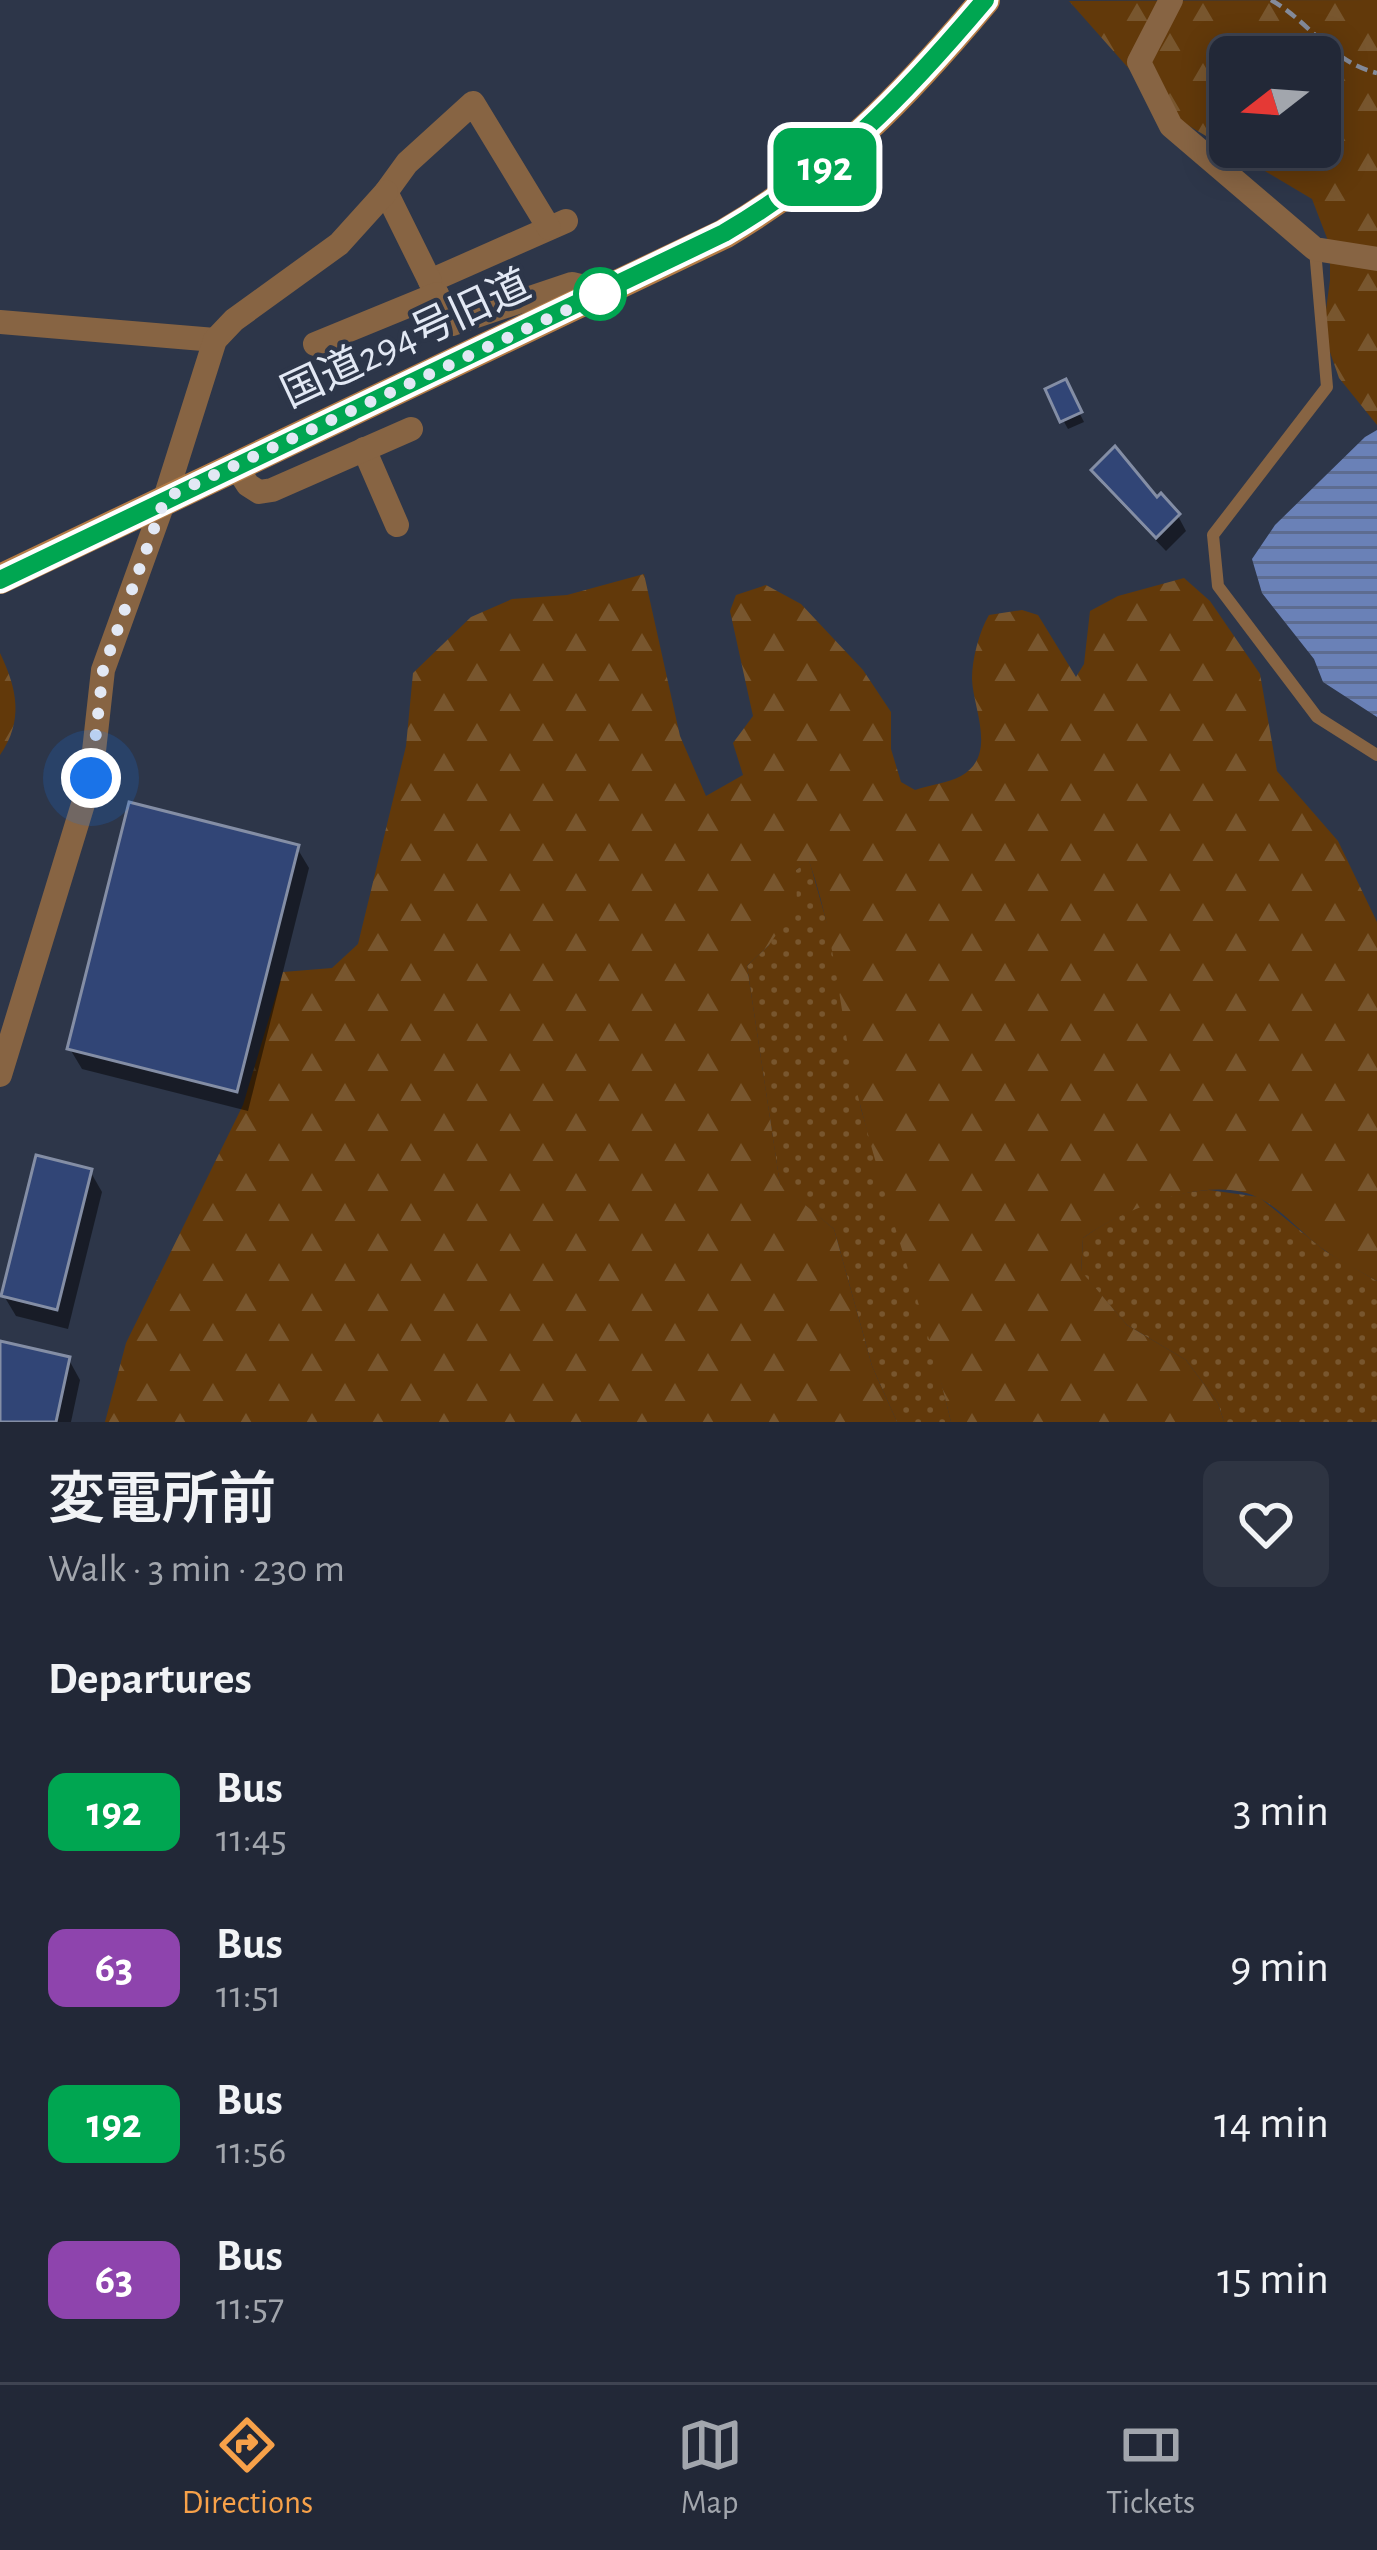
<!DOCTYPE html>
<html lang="en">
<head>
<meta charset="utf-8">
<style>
  :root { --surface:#222837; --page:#2e3442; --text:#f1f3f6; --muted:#a2a6ad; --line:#3f4452; --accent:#f7a149 }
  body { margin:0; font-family:"Alegreya Sans","Noto Sans JP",sans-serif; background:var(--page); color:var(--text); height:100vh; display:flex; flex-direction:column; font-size:45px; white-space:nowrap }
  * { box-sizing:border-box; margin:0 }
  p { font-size:39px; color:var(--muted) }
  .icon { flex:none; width:66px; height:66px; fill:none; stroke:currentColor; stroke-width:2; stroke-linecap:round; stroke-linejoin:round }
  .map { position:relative; height:1422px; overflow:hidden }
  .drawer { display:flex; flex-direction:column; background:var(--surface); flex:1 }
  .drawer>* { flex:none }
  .badge { padding:0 24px; border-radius:18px; font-size:42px; line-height:78px }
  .needle { width:78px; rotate:253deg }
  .tools { position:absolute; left:1209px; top:36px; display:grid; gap:24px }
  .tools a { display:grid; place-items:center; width:132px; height:132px; border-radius:18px; background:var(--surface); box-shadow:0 6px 30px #0003,0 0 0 3px var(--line); font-size:60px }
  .you { position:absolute; width:60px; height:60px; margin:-30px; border:9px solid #fff; border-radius:50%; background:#1a73e8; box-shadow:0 0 0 18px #1a73e833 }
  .map>.badge { position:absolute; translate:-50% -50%; box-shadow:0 0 0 6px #fff }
  h2 { padding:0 48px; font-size:45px; line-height:108px }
  .round { display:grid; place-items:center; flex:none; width:126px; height:126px; border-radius:18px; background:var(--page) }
  .summary { display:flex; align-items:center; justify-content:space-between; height:204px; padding:0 48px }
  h1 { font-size:57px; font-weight:600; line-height:90px }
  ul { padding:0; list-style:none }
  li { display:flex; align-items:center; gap:36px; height:156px; padding:0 48px }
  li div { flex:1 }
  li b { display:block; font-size:45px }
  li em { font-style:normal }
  li .badge { min-width:132px; font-weight:700; text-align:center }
  .menu { display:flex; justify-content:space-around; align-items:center; height:168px; border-top:3px solid var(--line); background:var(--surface); font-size:33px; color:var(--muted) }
  .menu a { display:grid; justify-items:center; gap:6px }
  .menu .active { color:var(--accent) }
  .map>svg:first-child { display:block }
  .grass { fill:url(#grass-dots) }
  .forest { fill:url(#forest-firs); fill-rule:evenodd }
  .water { fill:url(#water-rules) }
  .shadow { fill:#0007 }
  .building { fill:#314576; stroke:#848ea5; stroke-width:3 }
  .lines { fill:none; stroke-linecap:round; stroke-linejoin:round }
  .path { stroke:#848b9b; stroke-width:4.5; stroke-dasharray:12 6; stroke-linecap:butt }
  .lane { stroke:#876443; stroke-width:12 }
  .street { stroke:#876443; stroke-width:24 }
  .secondary { stroke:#b47c46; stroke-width:30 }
  .line-casing { stroke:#fff; stroke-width:27 }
  .line { stroke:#00a651; stroke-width:18 }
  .walk { stroke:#e2e8f4; stroke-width:12; stroke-dasharray:0 21.6 }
  .stop-dot { fill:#fff; stroke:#00a651; stroke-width:6 }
  .labels { text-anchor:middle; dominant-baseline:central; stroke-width:9; stroke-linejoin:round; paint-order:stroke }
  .street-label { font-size:42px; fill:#e2e8f4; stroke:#2d3649 }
</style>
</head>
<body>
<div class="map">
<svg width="1377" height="1422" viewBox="0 0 1377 1422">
  <defs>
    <pattern id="grass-dots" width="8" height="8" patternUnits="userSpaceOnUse" patternTransform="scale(3)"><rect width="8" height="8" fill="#62390a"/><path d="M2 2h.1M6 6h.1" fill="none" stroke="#78562e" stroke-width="1.8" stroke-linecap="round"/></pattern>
    <pattern id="forest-firs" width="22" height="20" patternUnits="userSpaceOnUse" patternTransform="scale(3)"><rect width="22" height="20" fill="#62390a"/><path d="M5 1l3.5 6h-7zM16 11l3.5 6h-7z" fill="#78562e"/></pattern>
    <pattern id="water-rules" width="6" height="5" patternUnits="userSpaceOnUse" patternTransform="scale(3)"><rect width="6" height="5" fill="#6a81b7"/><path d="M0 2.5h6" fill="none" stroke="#5d6c90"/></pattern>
  </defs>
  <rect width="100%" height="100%" fill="#2d3649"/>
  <g class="grass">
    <path d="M809 860 832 941 861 1109 934 1352 951 1422H897L872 1366 834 1229 780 1185 747 966 769 945 796 870Z"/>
    <path d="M1209 1190 1259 1197 1325 1251 1377 1281V1422H1224L1218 1403 1186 1360 1127 1325 1081 1272 1083 1238C1120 1212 1164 1193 1209 1190Z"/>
  </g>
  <g class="forest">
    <path d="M1377 0V425L1339 378 1323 332 1330 280V246L1312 199 1169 114 1069 1ZM1230 57H1320V147H1230Z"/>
    <path d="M644 574 680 736 706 796 743 775 733 743 753 716 730 611 736 595 766 585 801 604 863 670 891 712V749L901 782 915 790C929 785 948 783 961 776 998 755 973 709 972 679 972 659 979 632 989 615L1022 610 1038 615 1076 677 1084 664 1090 611 1118 596 1184 578 1210 601 1260 674 1277 771 1338 841 1377 922V1281C1358 1270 1337 1260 1320 1247 1301 1232 1282 1210 1261 1199 1212 1172 1125 1208 1083 1238L1081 1271 1127 1325 1186 1360 1218 1403 1224 1422H951C926 1317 889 1216 862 1112 840 1029 838 942 809 861L796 870 797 905 769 945 747 966 780 1184 834 1229 872 1366 897 1422H105L126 1343 243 1105 283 972 332 968 358 944 406 746 413 673 471 617 512 599 567 595Z"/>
    <path d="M0 653C17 689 24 720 0 755Z"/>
  </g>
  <path class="water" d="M1377 430V717L1323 682 1314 659 1262 593 1252 559 1275 525 1365 437Z"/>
  <g class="shadow">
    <path d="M1064 383 1084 422 1068 429 1063 420Z"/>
    <path d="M1094 470 1157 502 1178 516 1186 531 1166 551 1103 485Z"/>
    <path d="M297 848 309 868 248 1111 82 1069 70 1049Z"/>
    <path d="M90 1171 102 1192 68 1329 16 1316 4 1296Z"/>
    <path d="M0 1344 69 1360 80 1380 71 1422H0Z"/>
  </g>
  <g class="building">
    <path d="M1066 379 1082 412 1060 422 1045 389Z"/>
    <path d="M1115 446 1157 497 1161 493 1180 514 1156 538 1091 470Z"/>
    <path d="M129 802 299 845 237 1092 67 1049Z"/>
    <path d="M36 1155 92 1169 57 1310 1 1296Z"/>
    <path d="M0 1341 70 1357 56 1422H0Z"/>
  </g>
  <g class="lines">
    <path class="path" d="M1271 0C1310 22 1331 62 1377 73"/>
    <path class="lane" d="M1315 250 1327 387 1213 535 1218 586 1317 717 1377 755"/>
    <g class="street">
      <path d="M1171 0 1139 62 1171 126 1315 249 1377 259"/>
      <path d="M566 221 430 281 452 324 572 284 605 292"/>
      <path d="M430 281 386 192 407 163 473 103 549 228"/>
      <path d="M0 322 215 340"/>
      <path d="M315 344 437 294"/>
      <path d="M364 449 397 525"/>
      <path d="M235 465 248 485 259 492 272 490 411 429"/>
      <path d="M0 1075 91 778 103 670 165 498 215 340 234 320 339 244 386 192"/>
    </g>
    <path class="secondary" d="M0 579 724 234C835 168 903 98 985 0"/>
  </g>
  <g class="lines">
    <g class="line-casing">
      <path id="line" d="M0 580 724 233C835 168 903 97 985 0"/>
    </g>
    <use href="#line" class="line"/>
    <path class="walk" d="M91 778 103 670 165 498 605 292 600 294"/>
  </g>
  <circle class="stop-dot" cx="600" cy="294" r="24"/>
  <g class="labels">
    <g class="street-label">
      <text transform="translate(406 339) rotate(-25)">国道294号旧道</text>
    </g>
  </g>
</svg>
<div class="tools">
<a><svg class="needle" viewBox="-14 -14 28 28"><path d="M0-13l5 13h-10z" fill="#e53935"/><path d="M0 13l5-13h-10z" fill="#a2a6ad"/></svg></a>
</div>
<div class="you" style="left:91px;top:778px"></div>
<b class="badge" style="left:825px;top:167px;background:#00a651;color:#fff">192</b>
</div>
<section class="drawer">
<div class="summary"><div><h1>変電所前</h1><p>Walk · 3 min · 230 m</p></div><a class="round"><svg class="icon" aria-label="heart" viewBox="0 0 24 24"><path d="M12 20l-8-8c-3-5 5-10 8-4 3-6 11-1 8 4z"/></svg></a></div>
<h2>Departures</h2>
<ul>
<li><span class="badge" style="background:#00a651;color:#fff">192</span><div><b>Bus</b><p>11:45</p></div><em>3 min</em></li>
<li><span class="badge" style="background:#8e44ad;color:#fff">63</span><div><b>Bus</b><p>11:51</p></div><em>9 min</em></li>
<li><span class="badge" style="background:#00a651;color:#fff">192</span><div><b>Bus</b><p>11:56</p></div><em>14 min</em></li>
<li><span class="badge" style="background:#8e44ad;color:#fff">63</span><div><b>Bus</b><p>11:57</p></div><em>15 min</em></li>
</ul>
</section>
<nav class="menu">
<a class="active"><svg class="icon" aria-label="directions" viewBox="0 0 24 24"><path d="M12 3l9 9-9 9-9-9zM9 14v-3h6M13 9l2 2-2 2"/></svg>Directions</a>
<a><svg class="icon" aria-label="map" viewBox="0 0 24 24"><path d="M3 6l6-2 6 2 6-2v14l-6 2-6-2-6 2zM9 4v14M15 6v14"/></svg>Map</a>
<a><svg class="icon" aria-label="tickets" viewBox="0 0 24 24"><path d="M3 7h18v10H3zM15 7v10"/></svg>Tickets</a>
</nav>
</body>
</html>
